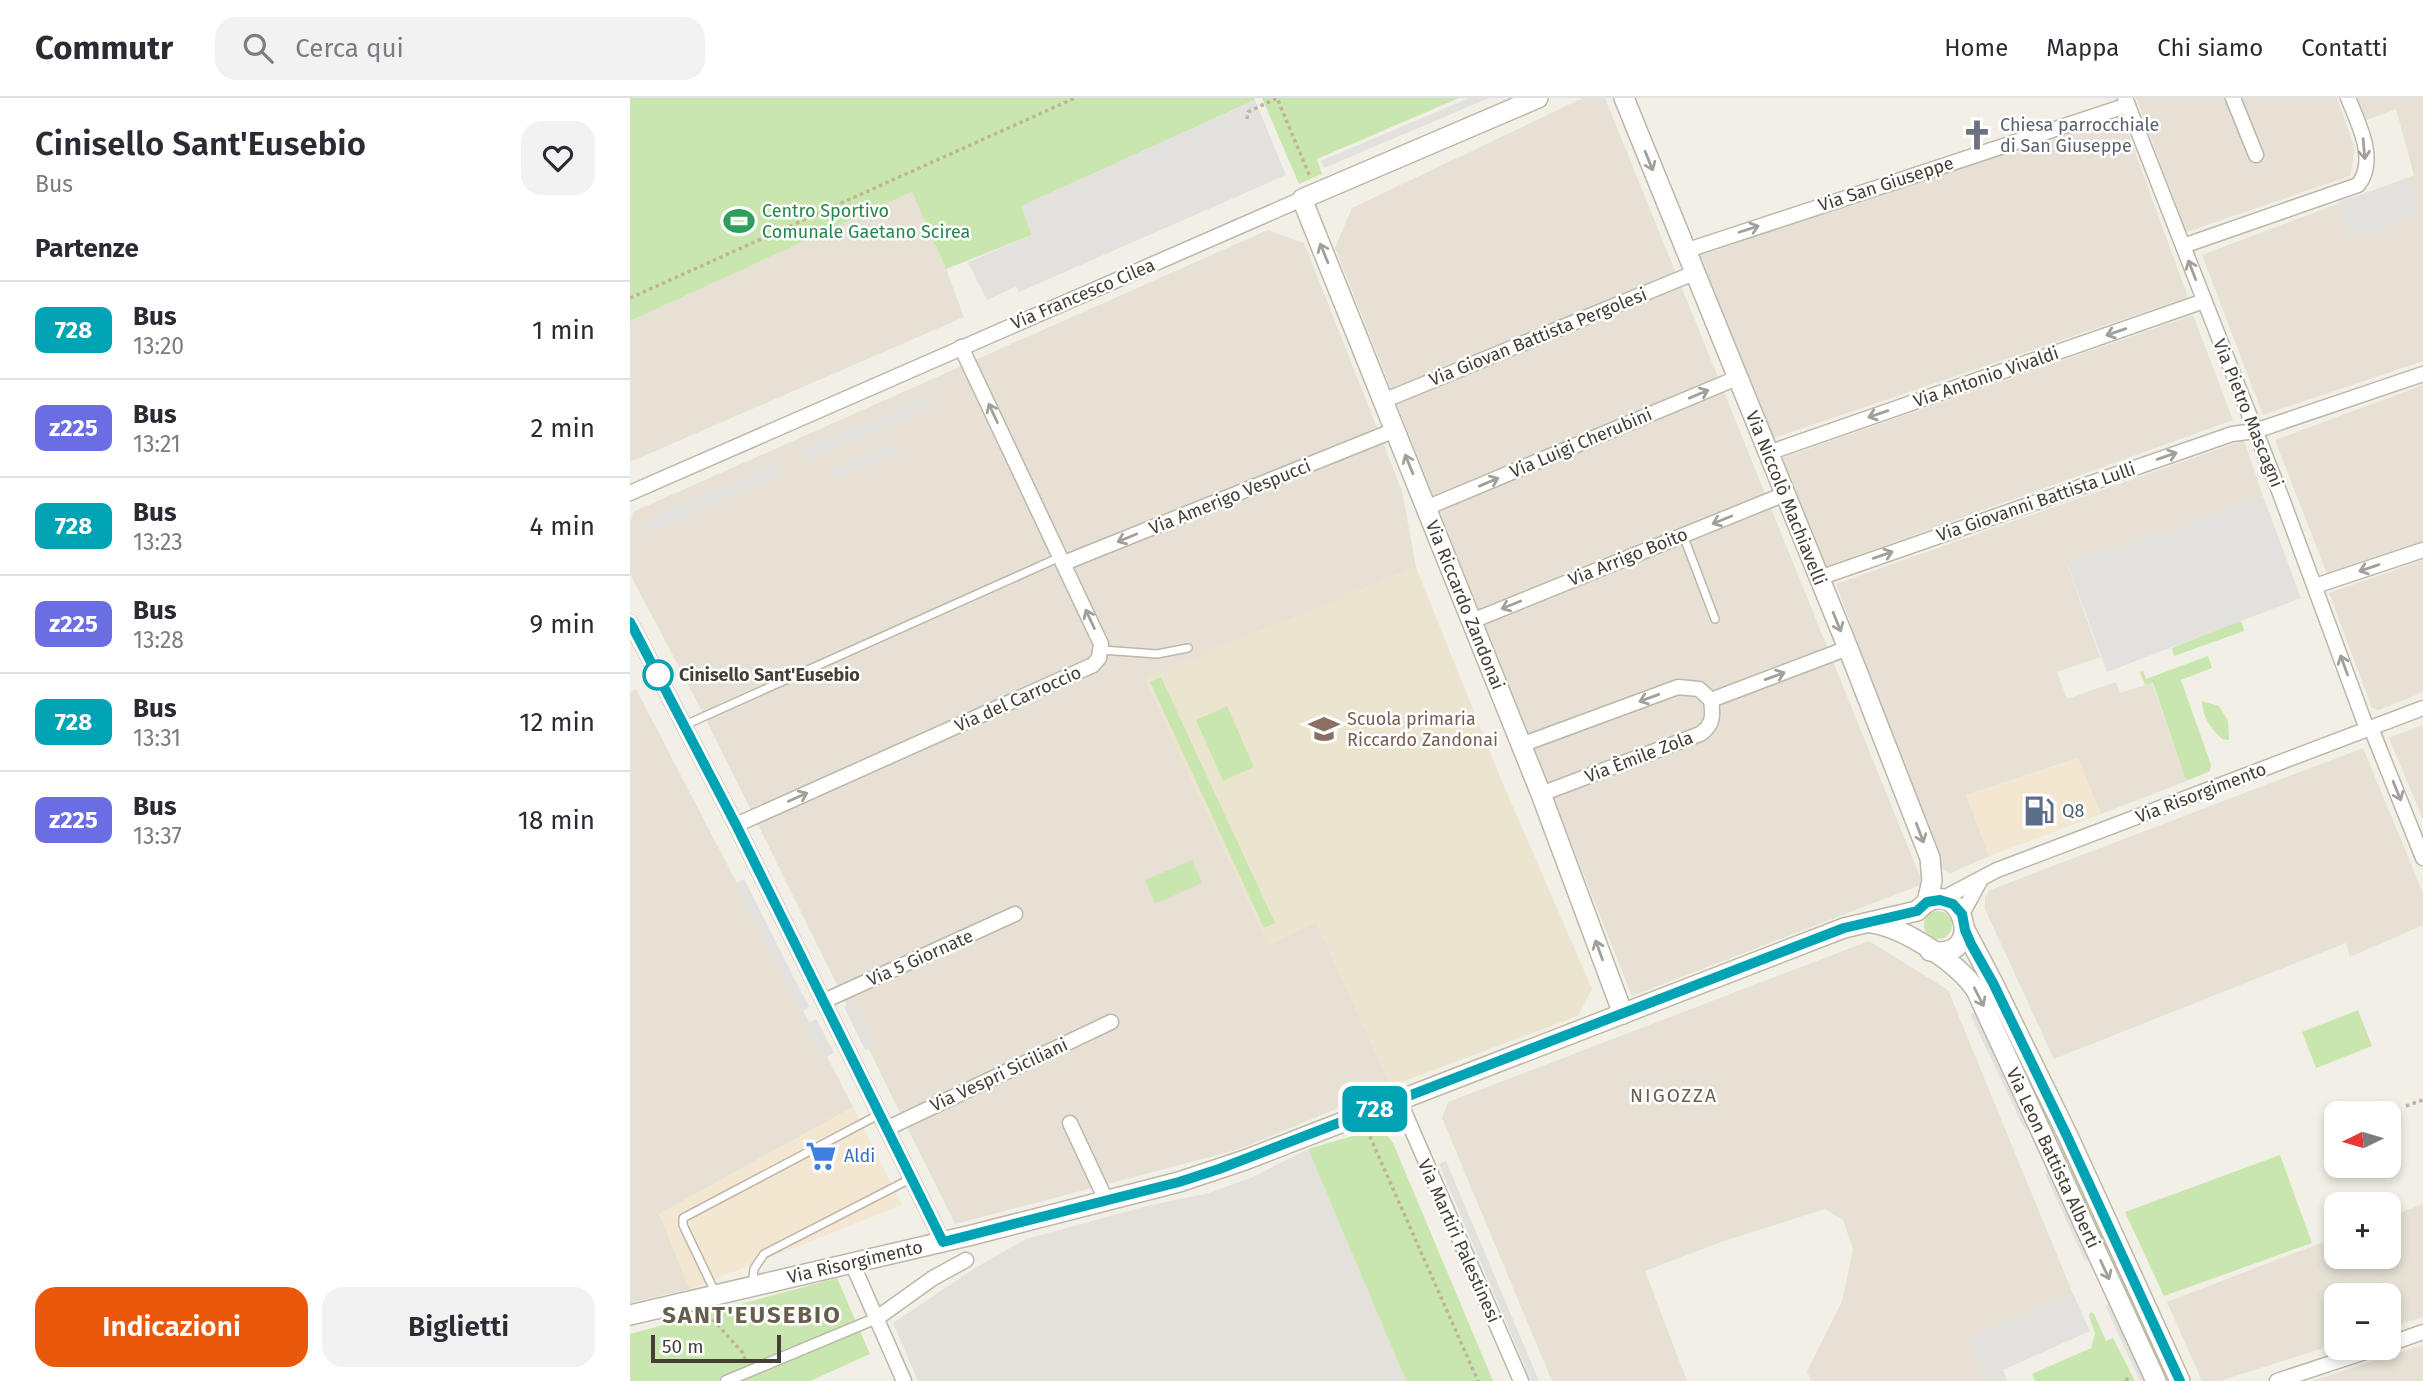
<!DOCTYPE html>
<html lang="it">
<head>
<meta charset="utf-8">
<style>
  :root { --surface:#fff; --page:#f2f2f3; --text:#2b2b33; --muted:#7c7c81; --line:#e1e1e2; --accent:#ea580c }
  body { margin:0; font-family:"Fira Sans",sans-serif; background:var(--page); color:var(--text); height:100vh; display:flex; flex-direction:column; font-size:26px; white-space:nowrap }
  * { box-sizing:border-box; margin:0 }
  p { font-size:23px; color:var(--muted) }
  .icon { flex:none; width:38px; height:38px; fill:none; stroke:currentColor; stroke-width:2; stroke-linecap:round; stroke-linejoin:round }
  .map { position:relative; flex:1; overflow:hidden }
  .side { display:flex; flex-direction:column; background:var(--surface); width:630px }
  .side>* { flex:none }
  .badge { padding:0 14px; border-radius:10px; font-size:24px; line-height:46px }
  .needle { width:46px; rotate:265deg }
  .controls { position:absolute; left:1694px; top:1003px; display:grid; gap:14px }
  .controls a { display:grid; place-items:center; width:77px; height:77px; border-radius:14px; background:var(--surface); box-shadow:0 4px 10px #0003; font-size:35px }
  .scale { position:absolute; left:21px; bottom:18px; width:130px; box-sizing:border-box; padding-left:7px; border:4px solid #454035; border-top:0; font-size:19px; line-height:24px; white-space:nowrap; color:#454035; -webkit-text-stroke:5px #fff; paint-order:stroke }
  .map>.badge { position:absolute; translate:-50% -50%; box-shadow:0 0 0 4px #fff }
  h2 { padding:0 35px; font-size:26px; line-height:63px }
  .round { display:grid; place-items:center; flex:none; width:74px; height:74px; border-radius:21px; background:var(--page) }
  .headline { display:flex; align-items:center; justify-content:space-between; height:119px; padding:0 35px }
  h1 { font-size:33px; font-weight:600; line-height:52px }
  .action { display:flex; gap:14px; margin-top:auto; padding:14px 35px }
  .action a { flex:1; height:80px; border-radius:21px; background:var(--accent); color:#fff; font-size:28px; font-weight:600; line-height:80px; text-align:center }
  .action a+a { background:var(--page); color:var(--text) }
  ul { padding:0; list-style:none }
  li { display:flex; align-items:center; gap:21px; height:98px; padding:0 35px; border-top:2px solid var(--line) }
  li div { flex:1 }
  li b { display:block; font-size:26px }
  li em { font-style:normal }
  li .badge { min-width:77px; font-weight:700; text-align:center }
  header { display:flex; align-items:center; gap:42px; box-sizing:border-box; height:98px; padding:0 35px; background:var(--surface); border-bottom:2px solid var(--line) }
  header strong { font-size:33px }
  nav { display:flex; gap:38px; margin-inline-start:auto; font-size:24px }
  .search { width:490px; height:63px; background:var(--page); display:flex; align-items:center; gap:18px; box-sizing:border-box; padding:0 24px; border-radius:21px; color:var(--muted); font-size:26px }
  main { display:flex; flex:1; min-height:0 }
  .map>svg:first-child { display:block }
  .residential { fill:#e6e1d4 }
  .commercial { fill:#f4e7d1 }
  .industrial { fill:#e4e1db }
  .education { fill:#ebe5d0 }
  .green { fill:#cae6af }
  .parking { fill:#e3e1de }
  .lines { fill:none; stroke-linecap:round; stroke-linejoin:round }
  .service-casing { stroke:#bdb7a9; stroke-width:10 }
  .pedestrian-casing { stroke:#bdb7a9; stroke-width:13 }
  .minor-casing { stroke:#bdb7a9; stroke-width:17 }
  .tertiary-casing { stroke:#bdb7a9; stroke-width:22 }
  .path { stroke:#bfb49a; stroke-width:3.5; stroke-dasharray:3.5 3.5; stroke-linecap:butt }
  .service { stroke:#fff; stroke-width:7 }
  .pedestrian { stroke:#fff; stroke-width:10 }
  .minor { stroke:#fff; stroke-width:14 }
  .tertiary { stroke:#fff; stroke-width:19 }
  .oneway { stroke:#a2a09a }
  .line-casing { stroke:#fff; stroke-width:16 }
  .line { stroke:#00a3b4; stroke-width:10 }
  .stop-dot { fill:#fff; stroke:#00a3b4; stroke-width:3.5 }
  .labels { text-anchor:middle; dominant-baseline:central; stroke-width:5; stroke-linejoin:round; paint-order:stroke }
  .worship-label { font-size:18px; fill:#5b616d; stroke:#fff; text-anchor:start }
  .street-label { font-size:18px; fill:#454035; stroke:#fff }
  .leisure-label { font-size:18px; fill:#27864d; stroke:#fff; text-anchor:start }
  .stop-label { font-size:18px; font-weight:bold; fill:#454035; stroke:#fff; text-anchor:start }
  .education-label { font-size:18px; fill:#785e54; stroke:#fff; text-anchor:start }
  .service-label { font-size:18px; fill:#4e5e75; stroke:#fff; text-anchor:start }
  .shop-label { font-size:18px; fill:#366cbe; stroke:#fff; text-anchor:start }
  .neighbourhood-label { font-size:19px; letter-spacing:2px; fill:#675e4d; stroke:#fff }
  .district-label { font-size:24px; font-weight:bold; letter-spacing:2px; fill:#675e4d; stroke:#fff }
</style>
</head>
<body>
<header>
<strong>Commutr</strong>
<div class="search"><svg class="icon" aria-label="search" viewBox="0 0 24 24"><circle cx="10" cy="10" r="6"/><path d="M15 15l6 6"/></svg>Cerca qui</div>
<nav><a>Home</a><a>Mappa</a><a>Chi siamo</a><a>Contatti</a></nav>
</header>
<main>
<section class="side">
<div class="headline"><div><h1>Cinisello Sant'Eusebio</h1><p>Bus</p></div><a class="round"><svg class="icon" aria-label="heart" viewBox="0 0 24 24"><path d="M12 20l-8-8c-3-5 5-10 8-4 3-6 11-1 8 4z"/></svg></a></div>
<h2>Partenze</h2>
<ul>
<li><span class="badge" style="background:#00a3b4;color:#fff">728</span><div><b>Bus</b><p>13:20</p></div><em>1 min</em></li>
<li><span class="badge" style="background:#6a6ee2;color:#fff">z225</span><div><b>Bus</b><p>13:21</p></div><em>2 min</em></li>
<li><span class="badge" style="background:#00a3b4;color:#fff">728</span><div><b>Bus</b><p>13:23</p></div><em>4 min</em></li>
<li><span class="badge" style="background:#6a6ee2;color:#fff">z225</span><div><b>Bus</b><p>13:28</p></div><em>9 min</em></li>
<li><span class="badge" style="background:#00a3b4;color:#fff">728</span><div><b>Bus</b><p>13:31</p></div><em>12 min</em></li>
<li><span class="badge" style="background:#6a6ee2;color:#fff">z225</span><div><b>Bus</b><p>13:37</p></div><em>18 min</em></li>
</ul>
<div class="action"><a>Indicazioni</a><a>Biglietti</a></div>
</section>
<div class="map">
<svg width="1793" height="1283" viewBox="0 0 1793 1283">
  <rect width="100%" height="100%" fill="#f2efe6"/>
  <g class="residential">
    <path d="M953 0H975L1293 786 1002 898 705 150 722 110Z"/>
    <path d="M1506 0H1707L1725 51 1720 78 1556 134Z"/>
    <path d="M1724 0H1793V263L1633 317 1572 157 1784 77 1766 11 1734 23Z"/>
    <path d="M1490 13 1558 199 1141 341 1070 158Z"/>
    <path d="M282 94 316 171 334 219 0 364V223Z"/>
    <path d="M638 132 674 145 772 393 786 469 515 581 639 847 686 823 761 988 610 1051 325 1126 68 605 0 476V426L3 414Z"/>
    <path d="M1563 217 1603 322 1192 470 1149 361Z"/>
    <path d="M1793 287V446L1697 476 1645 342Z"/>
    <path d="M1614 342 1633 398 1552 430 1437 466 1470 559 1427 574 1437 601 1486 584 1490 595 1522 585 1555 680 1559 682 1471 716 1447 660 1337 697 1359 758 1321 775 1313 772 1206 486Z"/>
    <path d="M1793 462V594L1749 612 1742 610 1699 495Z"/>
    <path d="M6 591 223 1009 29 1116 60 1191 0 1205V594Z"/>
    <path d="M1793 627V721L1759 640Z"/>
    <path d="M1733 650 1793 795V827L1720 859 1716 845 1424 961 1355 811V799L1360 792Z"/>
    <path d="M1239 843 1318 892 1443 1196 1340 1241 1358 1283H1181L1177 1273 1212 1203 1223 1151 1213 1122 1195 1111 1094 1143 1015 1173 1057 1283H922L812 1020 818 1004Z"/>
    <path d="M1793 1106V1219L1759 1230V1197H1706V1246L1590 1283H1572L1537 1204 1706 1139V1158H1759V1119Z"/>
    <path d="M1793 1247V1283H1682Z"/>
  </g>
  <g class="commercial">
    <path d="M1448 660 1471 716 1359 758 1336 697Z"/>
    <path d="M223 1009 272 1107 60 1191 29 1116Z"/>
  </g>
  <path class="industrial" d="M678 1051 776 1283H288L263 1225 345 1170 396 1141 517 1108 579 1095 623 1079Z"/>
  <path class="education" d="M786 469 871 681 962 891 948 918 761 988 686 823 638 847 514 580Z"/>
  <g class="green">
    <path d="M0 0H624L625 2 392 108 402 137 316 171 282 94 0 223Z"/>
    <path d="M632 0H829L687 61 692 76 669 86Z"/>
    <path d="M1609 523 1612 524 1614 533 1544 558 1542 550Z"/>
    <path d="M1578 558 1582 570 1551 582 1581 667 1580 673 1559 682 1555 680 1523 585 1515 587 1510 574 1513 573 1516 581Z"/>
    <path d="M531 579 645 825 634 830 520 584Z"/>
    <path d="M1572 603 1589 608 1598 623 1599 642 1592 641C1581 631 1572 618 1572 603Z"/>
    <path d="M597 608 624 669 593 683 566 622Z"/>
    <path d="M562 762 572 785 525 806 515 782Z"/>
    <circle cx="1308" cy="827" r="14"/>
    <path d="M1728 912 1742 948 1686 970 1672 934Z"/>
    <path d="M743 1032 755 1035 763 1045 863 1283H776L678 1051Z"/>
    <path d="M1431 1046 1540 1283H1533L1425 1048Z"/>
    <path d="M1650 1057 1682 1145 1534 1198 1495 1114Z"/>
    <path d="M207 1180 240 1256 180 1283H0V1236Z"/>
    <path d="M1461 1214 1464 1216 1476 1243 1483 1240 1505 1283H1405L1402 1276 1461 1250 1465 1236 1459 1217Z"/>
  </g>
  <g class="parking">
    <path d="M839 0H859L694 70 691 63Z"/>
    <path d="M625 2 656 77 389 194 386 188 357 202 338 164 402 137 391 108Z"/>
    <path d="M1778 81 1790 118 1721 141 1708 104Z"/>
    <path d="M299 297 303 308 177 363 173 352Z"/>
    <path d="M265 346 269 354 208 379 204 371Z"/>
    <path d="M147 365 151 375 16 435 12 424Z"/>
    <path d="M1633 398 1671 500 1477 574 1437 465 1552 430Z"/>
    <path d="M114 781 179 909 171 914 106 785Z"/>
    <path d="M223 904 245 948 235 952 214 909Z"/>
    <path d="M1345 913 1401 1033 1400 1034 1393 1028 1340 916Z"/>
    <path d="M186 921 204 955 194 960 176 926Z"/>
    <path d="M816 1063 909 1283H901L809 1066Z"/>
    <path d="M1417 1070 1459 1161 1455 1163 1416 1078Z"/>
    <path d="M1443 1196 1460 1233 1373 1272 1377 1283H1358L1340 1241Z"/>
    <path d="M1479 1206 1515 1283H1510L1475 1207Z"/>
  </g>
  <g class="lines">
    <g class="service-casing">
      <g id="service">
        <path d="M1053 437 1085 521"/>
        <path d="M472 552 527 556 558 550"/>
        <path d="M55 627 430 459"/>
        <path d="M122 1188 124 1171 134 1156 282 1080"/>
        <path d="M86 1196 53 1127V1120L250 1016"/>
      </g>
    </g>
    <g class="pedestrian-casing">
      <path id="pedestrian" d="M96 1283 247 1220"/>
    </g>
    <g class="minor-casing">
      <g id="minor">
        <path d="M1495 0 1651 398 1737 631"/>
        <path d="M1603 0 1626 57"/>
        <path d="M1553 148 1728 87C1748 62 1728 25 1718 0"/>
        <path d="M1055 153 1498 7"/>
        <path d="M753 303 1064 175"/>
        <path d="M1138 355 1574 203"/>
        <path d="M0 395 672 101"/>
        <path d="M796 410 1107 280"/>
        <path d="M434 465 765 332"/>
        <path d="M1189 480 1602 336 1625 333 1793 276"/>
        <path d="M1685 488 1793 452"/>
        <path d="M842 523 1155 396"/>
        <path d="M0 524 106 727 313 1144"/>
        <path d="M1081 602 1218 550"/>
        <path d="M1741 630 1793 760"/>
        <path d="M891 647 1048 589 1069 591 1081 602"/>
        <path d="M911 696 1070 636C1084 627 1083 616 1081 602"/>
        <path d="M106 727 463 567 469 560 471 546 331 249"/>
        <path d="M1310 802 1367 772 1793 610"/>
        <path d="M1332 816 1350 783"/>
        <path d="M194 903 385 816"/>
        <path d="M769 1002 891 1283"/>
        <path d="M440 1025 476 1102"/>
        <path d="M258 1030 481 924"/>
        <path d="M222 1165 274 1283"/>
        <path d="M247 1220 303 1180 336 1162"/>
        <path d="M1759 1246 1793 1234"/>
        <path d="M1647 1283 1747 1250"/>
      </g>
    </g>
    <g class="tertiary-casing">
      <g id="tertiary">
        <path d="M908 0 672 101 911 696 993 916"/>
        <path d="M994 0 1218 550 1300 760 1302 783 1297 804"/>
        <path d="M1289 811C1329 770 1361 864 1300 853"/>
        <path d="M1242 825C1275 830 1328 865 1346 892L1526 1283"/>
        <path d="M1335 832 1363 885 1438 1038 1550 1283"/>
        <path d="M0 1217 342 1137 549 1084 615 1062 1214 830 1287 813"/>
      </g>
    </g>
    <g class="path">
      <path d="M617 21 618 14 647 0 680 79"/>
      <path d="M0 200 445 0"/>
      <path d="M1776 1008 1793 1002"/>
      <path d="M737 1032 848 1283"/>
      <path d="M78 1216 113 1255 115 1261"/>
      <path d="M1496 1283 1498 1280"/>
    </g>
    <use href="#service" class="service"/>
    <use href="#pedestrian" class="pedestrian"/>
    <use href="#minor" class="minor"/>
    <use href="#tertiary" class="tertiary"/>
  </g>
  <defs><path id="oneway-shaft" d="M-6 0H5M1.5-3L5.5 0L1.5 3" fill="none" stroke-width="1.6" stroke-linecap="round" stroke-linejoin="round" transform="scale(1.75)"/></defs>
  <g class="oneway">
    <use href="#oneway-shaft" transform="translate(1734 51) rotate(85)"/>
    <use href="#oneway-shaft" transform="translate(1019 63) rotate(68)"/>
    <use href="#oneway-shaft" transform="translate(1119 131) rotate(-18)"/>
    <use href="#oneway-shaft" transform="translate(694 155) rotate(-112)"/>
    <use href="#oneway-shaft" transform="translate(1562 172) rotate(-111)"/>
    <use href="#oneway-shaft" transform="translate(1486 234) rotate(161)"/>
    <use href="#oneway-shaft" transform="translate(1069 296) rotate(-23)"/>
    <use href="#oneway-shaft" transform="translate(363 315) rotate(-115)"/>
    <use href="#oneway-shaft" transform="translate(1248 316) rotate(161)"/>
    <use href="#oneway-shaft" transform="translate(1537 358) rotate(-19)"/>
    <use href="#oneway-shaft" transform="translate(779 366) rotate(-112)"/>
    <use href="#oneway-shaft" transform="translate(859 384) rotate(-23)"/>
    <use href="#oneway-shaft" transform="translate(1092 422) rotate(158)"/>
    <use href="#oneway-shaft" transform="translate(497 440) rotate(158)"/>
    <use href="#oneway-shaft" transform="translate(1253 457) rotate(-19)"/>
    <use href="#oneway-shaft" transform="translate(1739 470) rotate(161)"/>
    <use href="#oneway-shaft" transform="translate(881 507) rotate(158)"/>
    <use href="#oneway-shaft" transform="translate(460 521) rotate(-115)"/>
    <use href="#oneway-shaft" transform="translate(1207 524) rotate(68)"/>
    <use href="#oneway-shaft" transform="translate(1714 567) rotate(-110)"/>
    <use href="#oneway-shaft" transform="translate(1145 578) rotate(-20)"/>
    <use href="#oneway-shaft" transform="translate(1019 600) rotate(160)"/>
    <use href="#oneway-shaft" transform="translate(1767 693) rotate(68)"/>
    <use href="#oneway-shaft" transform="translate(168 699) rotate(-24)"/>
    <use href="#oneway-shaft" transform="translate(1290 735) rotate(69)"/>
    <use href="#oneway-shaft" transform="translate(969 852) rotate(-110)"/>
    <use href="#oneway-shaft" transform="translate(1349 899) rotate(63)"/>
    <use href="#oneway-shaft" transform="translate(1475 1172) rotate(65)"/>
  </g>
  <g class="lines">
    <g class="line-casing">
      <path id="line" d="M0 524 106 727 313 1144 549 1084 589 1071 1214 830 1287 813 1297 804 1310 802 1323 806 1332 816 1335 832 1341 846 1363 885 1437 1038 1550 1283"/>
    </g>
    <use href="#line" class="line"/>
  </g>
  <defs>
    <g id="church-bare" transform="scale(2.415)"><path d="M-1.2-6h2.4v3.5h3.3v2.4h-3.3V6h-2.4V-.1h-3.3v-2.4h3.3Z" fill="#6b7280" stroke="#fff" stroke-width="2.5" paint-order="stroke"/></g>
    <g id="stadium-bare" transform="scale(2.415)"><path d="M0-5a6.5 5 0 1 0 0 10a6.5 5 0 1 0 0-10ZM-3.5-1.8h7v3.6h-7Z" fill="#2e9e5b" stroke="#fff" stroke-width="2.5" paint-order="stroke"/></g>
    <g id="school-bare" transform="scale(2.415)"><path d="M0-5L7-2L0 1L-7-2ZM-4 1L0 2.5L4 1V4Q0 6-4 4Z" fill="#8d6e63" stroke="#fff" stroke-width="2.5" paint-order="stroke"/></g>
    <g id="fuel-bare" transform="scale(2.415)"><path d="M-5.5-6h7V0h2V4h1.3V-2.5L3-4.5l.8-.8L6-3V5H2.5V1h-1V6h-7ZM-4.2-4.7v3.2H.2V-4.7Z" fill="#5c6f8a" stroke="#fff" stroke-width="2.5" paint-order="stroke"/></g>
    <g id="supermarket-bare" transform="scale(2.415)"><path d="M-6-5.5h2.5l.6 2H6L4.5 2H-2.5L-4.4-4H-6ZM-1.5 3.2a1.3 1.3 0 1 0 .1 0ZM3 3.2a1.3 1.3 0 1 0 .1 0Z" fill="#3f7fe0" stroke="#fff" stroke-width="2.5" paint-order="stroke"/></g>
  </defs>
  <g fill-rule="evenodd">
    <use href="#church-bare" x="1347" y="37"/>
    <use href="#stadium-bare" x="109" y="123"/>
    <use href="#school-bare" x="694" y="631"/>
    <use href="#fuel-bare" x="1409" y="713"/>
    <use href="#supermarket-bare" x="191" y="1058"/>
  </g>
  <circle class="stop-dot" cx="28" cy="577" r="14"/>
  <g class="labels">
    <g class="worship-label">
      <text x="1370" y="27">Chiesa parrocchiale<tspan x="1370" dy="21">di San Giuseppe</tspan></text>
    </g>
    <g class="street-label">
      <text transform="translate(1256 86) rotate(-18)">Via San Giuseppe</text>
      <text transform="translate(453 196) rotate(-23)">Via Francesco Cilea</text>
      <text transform="translate(908 239) rotate(-22)">Via Giovan Battista Pergolesi</text>
      <text transform="translate(1356 279) rotate(-19)">Via Antonio Vivaldi</text>
      <text transform="translate(1618 315) rotate(68)">Via Pietro Mascagni</text>
      <text transform="translate(951 345) rotate(-23)">Via Luigi Cherubini</text>
      <text transform="translate(600 399) rotate(-22)">Via Amerigo Vespucci</text>
      <text transform="translate(1156 400) rotate(68)">Via Niccolò Machiavelli</text>
      <text transform="translate(1406 404) rotate(-19)">Via Giovanni Battista Lulli</text>
      <text transform="translate(998 459) rotate(-22)">Via Arrigo Boito</text>
      <text transform="translate(835 507) rotate(68)">Via Riccardo Zandonai</text>
      <text transform="translate(388 601) rotate(-24)">Via del Carroccio</text>
      <text transform="translate(1009 659) rotate(-21)">Via Èmile Zola</text>
      <text transform="translate(1571 695) rotate(-21)">Via Risorgimento</text>
      <text transform="translate(290 860) rotate(-24)">Via 5 Giornate</text>
      <text transform="translate(369 977) rotate(-25)">Via Vespri Siciliani</text>
      <text transform="translate(1423 1060) rotate(65)">Via Leon Battista Alberti</text>
      <text transform="translate(829 1143) rotate(66)">Via Martiri Palestinesi</text>
      <text transform="translate(225 1164) rotate(-13)">Via Risorgimento</text>
    </g>
    <g class="leisure-label">
      <text x="132" y="113">Centro Sportivo<tspan x="132" dy="21">Comunale Gaetano Scirea</tspan></text>
    </g>
    <g class="stop-label">
      <text x="49" y="577">Cinisello Sant'Eusebio</text>
    </g>
    <g class="education-label">
      <text x="717" y="621">Scuola primaria<tspan x="717" dy="21">Riccardo Zandonai</tspan></text>
    </g>
    <g class="service-label">
      <text x="1432" y="713">Q8</text>
    </g>
    <g class="shop-label">
      <text x="214" y="1058">Aldi</text>
    </g>
    <g class="neighbourhood-label">
      <text x="1044" y="997">NIGOZZA</text>
    </g>
    <g class="district-label">
      <text x="122" y="1217">SANT'EUSEBIO</text>
    </g>
  </g>
</svg>
<div class="controls">
<a><svg class="needle" viewBox="-14 -14 28 28"><path d="M0-13l5 13h-10z" fill="#e53935"/><path d="M0 13l5-13h-10z" fill="#7c7c81"/></svg></a>
<a>+</a>
<a>−</a>
</div>
<div class="scale">50 m</div>
<b class="badge" style="left:745px;top:1011px;background:#00a3b4;color:#fff">728</b>
</div>
</main>
</body>
</html>
